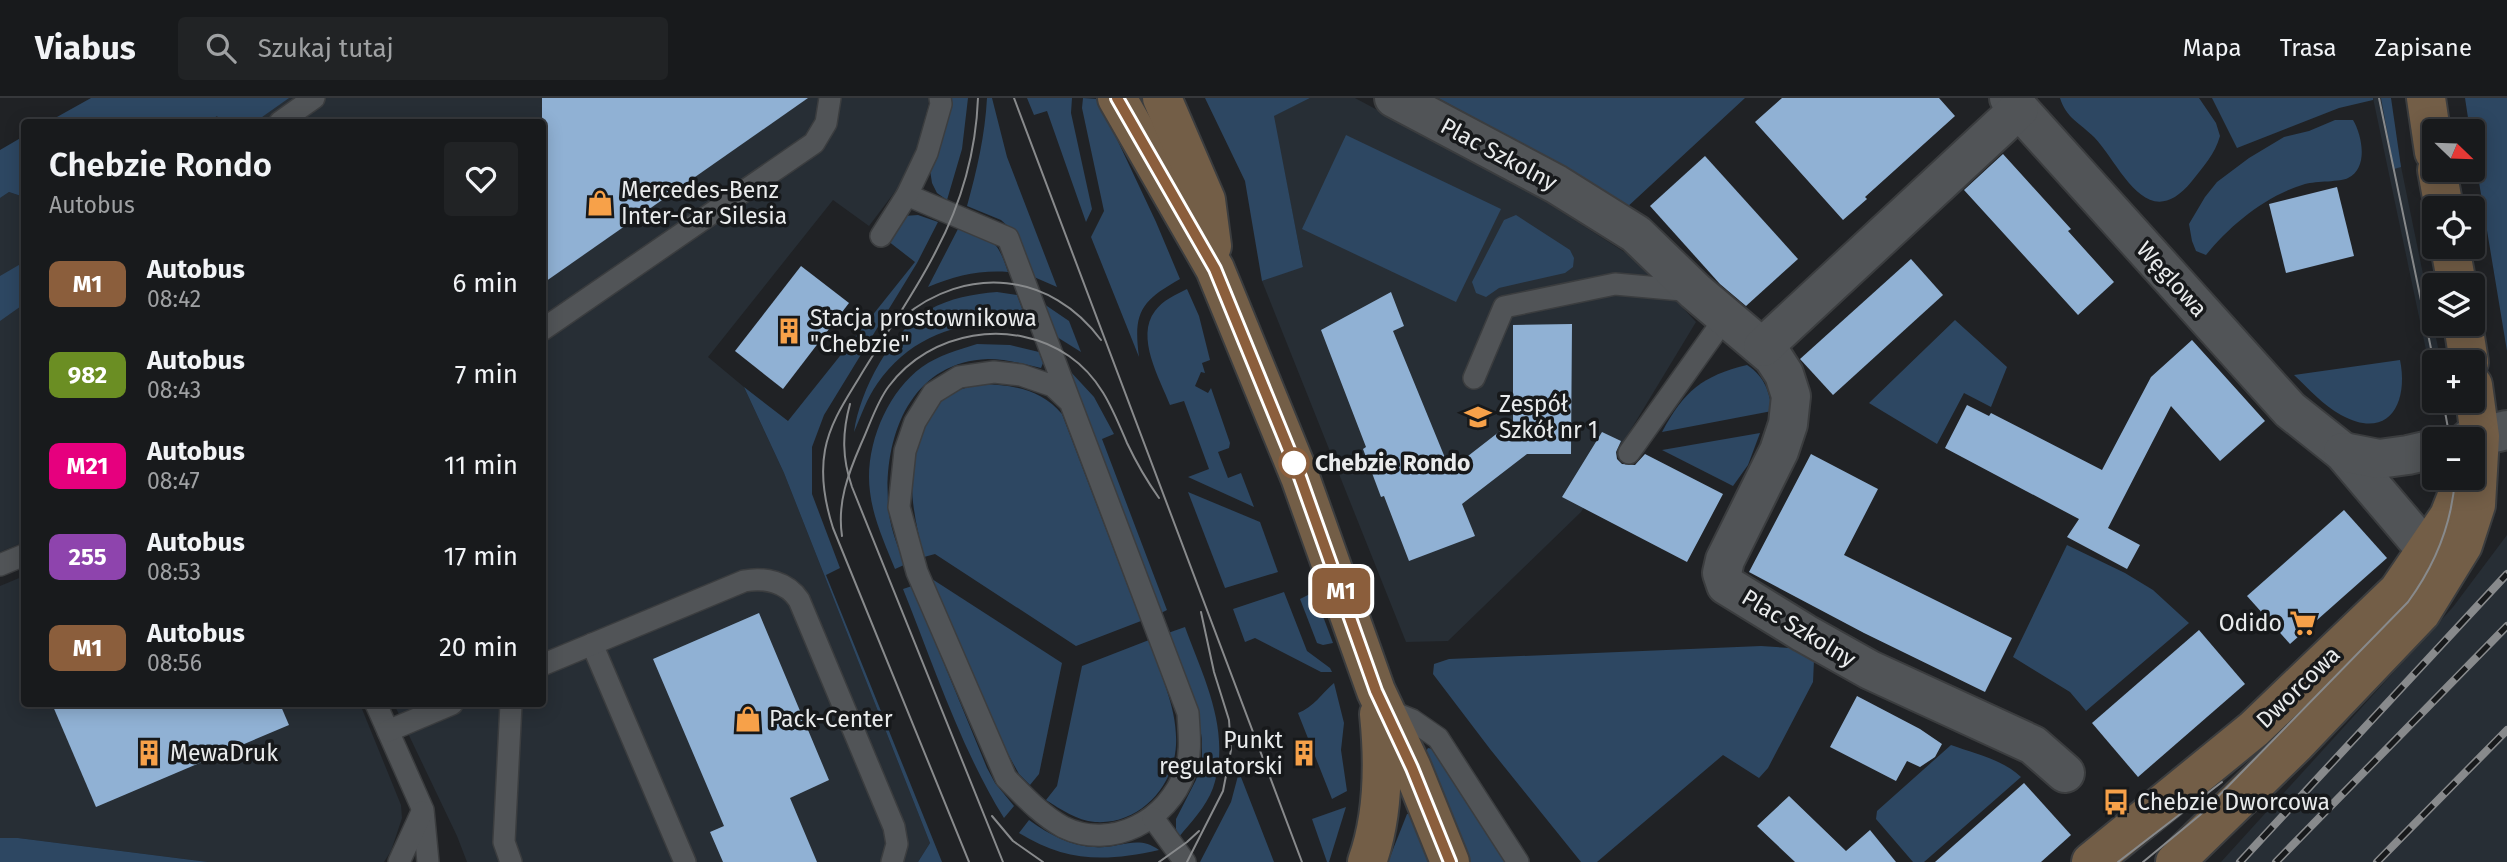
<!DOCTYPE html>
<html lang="pl">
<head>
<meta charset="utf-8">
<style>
  :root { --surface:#181a1c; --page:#212325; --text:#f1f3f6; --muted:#9fa1a3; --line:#36383b }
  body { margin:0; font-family:"Fira Sans",sans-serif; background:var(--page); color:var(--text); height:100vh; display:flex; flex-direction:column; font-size:26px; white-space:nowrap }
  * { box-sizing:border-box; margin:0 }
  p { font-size:23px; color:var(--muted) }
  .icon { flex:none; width:38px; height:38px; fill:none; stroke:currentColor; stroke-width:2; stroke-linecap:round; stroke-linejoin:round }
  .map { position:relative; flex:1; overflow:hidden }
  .panel { position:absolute; left:21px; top:21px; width:525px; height:588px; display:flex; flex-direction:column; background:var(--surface); border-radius:7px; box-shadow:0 4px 18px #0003,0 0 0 2px var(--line) }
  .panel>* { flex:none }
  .badge { padding:0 14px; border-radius:10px; font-size:24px; line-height:46px }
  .needle { width:46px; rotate:113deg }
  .buttons { position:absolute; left:2422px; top:21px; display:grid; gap:14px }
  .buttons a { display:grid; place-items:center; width:63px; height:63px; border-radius:7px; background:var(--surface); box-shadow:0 4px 18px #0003,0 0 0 2px var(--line); font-size:35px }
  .map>.badge { position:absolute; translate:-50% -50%; box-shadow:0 0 0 4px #fff }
  .round { display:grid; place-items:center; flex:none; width:74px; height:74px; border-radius:7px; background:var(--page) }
  .overview { display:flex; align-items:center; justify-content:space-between; height:119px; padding:0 28px }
  h1 { font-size:33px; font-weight:600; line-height:52px }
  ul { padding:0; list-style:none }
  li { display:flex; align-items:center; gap:21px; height:91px; padding:0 28px }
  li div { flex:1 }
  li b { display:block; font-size:26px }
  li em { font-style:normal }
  li .badge { min-width:77px; font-weight:700; text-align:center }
  header { display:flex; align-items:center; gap:42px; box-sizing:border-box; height:98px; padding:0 35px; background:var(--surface); border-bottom:2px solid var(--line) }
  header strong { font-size:33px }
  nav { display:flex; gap:38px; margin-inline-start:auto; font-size:24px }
  .search { width:490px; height:63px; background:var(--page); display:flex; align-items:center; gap:18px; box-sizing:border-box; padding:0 24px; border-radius:7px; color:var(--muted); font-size:26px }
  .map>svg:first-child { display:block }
  .built { fill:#272e35 }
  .green { fill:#2d4762 }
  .building { fill:#90b1d4 }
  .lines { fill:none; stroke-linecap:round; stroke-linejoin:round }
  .service-casing { stroke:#3b3d3f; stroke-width:24 }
  .minor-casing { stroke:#3b3d3f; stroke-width:42 }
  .secondary-casing { stroke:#3b3d3f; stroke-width:42 }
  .service { stroke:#515457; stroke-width:21 }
  .minor { stroke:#515457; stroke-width:38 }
  .secondary { stroke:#735e47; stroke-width:38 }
  .tram { stroke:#888a8c; stroke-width:2 }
  .rail-casing { stroke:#888a8c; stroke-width:8 }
  .rail { stroke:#17191b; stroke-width:5; stroke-dasharray:16; stroke-linecap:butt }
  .line-casing { stroke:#fff; stroke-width:16 }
  .line { stroke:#8b5e3c; stroke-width:10 }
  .stop-dot { fill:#fff; stroke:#8b5e3c; stroke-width:3.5 }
  .labels { text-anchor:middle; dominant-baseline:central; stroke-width:7; stroke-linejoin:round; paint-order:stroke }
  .street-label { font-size:23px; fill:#e9ebec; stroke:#17191b }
  .poi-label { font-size:23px; fill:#e9ebec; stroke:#17191b; text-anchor:start }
  .stop-label { font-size:23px; font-weight:bold; fill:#e9ebec; stroke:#17191b; text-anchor:start }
</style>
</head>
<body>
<header>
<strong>Viabus</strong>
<div class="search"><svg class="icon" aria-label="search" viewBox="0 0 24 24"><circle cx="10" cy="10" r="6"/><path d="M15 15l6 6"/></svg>Szukaj tutaj</div>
<nav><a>Mapa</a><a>Trasa</a><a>Zapisane</a></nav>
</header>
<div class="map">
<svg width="2507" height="764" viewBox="0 0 2507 764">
  <rect width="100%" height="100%" fill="#202225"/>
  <g class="built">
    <path d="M207 0H930L919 43 903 83 869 128 833 102 708 259 744 289 784 375 930 745 918 764H467L457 738 394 606H542V24H165Z"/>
    <path d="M1310 0H1355L1532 95 1640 164 1696 224 1581 414 1448 543 1406 544 1262 183 1303 168 1273 18Z"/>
    <path d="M2373 0H2387L2441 264H2434V290Z"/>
    <path d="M9 94 24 99V444L0 454V100Z"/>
    <path d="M2507 437V764H2221L2453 509Z"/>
    <path d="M24 478V606H360L401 707 402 720 391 753 384 764H208L18 740H0V488Z"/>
  </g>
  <g class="green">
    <path d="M91 0H289L255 24H221L217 18 208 24H48Z"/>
    <path d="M951 0H968L962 51 947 102 937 95 932 85 930 72 938 58 952 6Z"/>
    <path d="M987 0H992L1007 59 1057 189 1034 179 1011 131 1001 122 967 108C977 72 985 37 987 0Z"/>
    <path d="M1027 0H1072L1071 15 1092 111 1086 124 1047 13 1034 17Z"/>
    <path d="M1083 0 1098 1 1156 124 1180 181C1141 203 1133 214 1139 259L1091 139 1104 113 1082 10Z"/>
    <path d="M1205 0H1310L1274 18 1303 169 1262 183 1245 83Z"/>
    <path d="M1438 0H1745L1624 112 1548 60Z"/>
    <path d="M2060 0H2199L2216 25 2220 38C2215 56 2203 69 2192 83 2147 138 2122 69 2094 39 2080 25 2066 20 2060 0Z"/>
    <path d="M2212 0H2373V2L2339 10 2237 50Z"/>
    <path d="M2381 0H2391L2401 69 2394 71Z"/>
    <path d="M2465 0H2507V253L2473 48V33H2470Z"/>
    <path d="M2335 22H2353C2362 37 2369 70 2348 80 2341 84 2316 83 2305 86 2267 97 2231 126 2206 157L2196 153 2192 143 2189 126 2205 99 2217 84 2249 60 2284 39 2309 33Z"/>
    <path d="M1346 37 1501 111 1456 204 1302 131Z"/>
    <path d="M24 38V99L9 94 0 100V52Z"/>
    <path d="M918 117 938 124 917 165 824 317 812 349V396L840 470 826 477 942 764H918L930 745 784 375 744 289 788 323 915 164 888 143 904 118Z"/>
    <path d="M1516 117 1570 152 1574 160 1573 169 1565 175 1499 190 1486 199 1476 195 1472 184 1504 122Z"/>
    <path d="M959 129C992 143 996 138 1008 174 979 172 955 178 928 189Z"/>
    <path d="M24 164V206L0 223V178Z"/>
    <path d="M1187 191 1199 218 1210 262 1202 265 1205 275 1201 274 1195 288 1208 295 1211 290 1230 345 1229 350 1218 354 1228 380 1241 375 1254 409 1188 379 1209 371 1184 303 1170 307C1160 281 1135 239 1155 213 1163 202 1175 197 1187 191Z"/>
    <path d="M997 194 1017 197 1029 229C970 218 913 234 877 286 867 300 861 318 854 334 860 292 891 233 929 212 950 200 973 196 997 194Z"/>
    <path d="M1044 206 1069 223 1081 254 1057 239Z"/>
    <path d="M1955 222 2007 269 1991 309 1964 295 1937 346 1869 305Z"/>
    <path d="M977 246 1010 247 1039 254 1043 265 1041 270C1023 266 1006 261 988 261 906 264 881 347 889 415 891 433 899 450 904 467L895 471C885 446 873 420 870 394 864 350 886 295 922 269 939 257 958 252 977 246Z"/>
    <path d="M2400 262C2409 306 2388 343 2341 317 2323 307 2309 291 2294 277Z"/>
    <path d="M1747 267C1765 279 1769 293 1772 313L1662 334C1684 293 1702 278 1747 267Z"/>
    <path d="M1069 272 1094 299 1114 336 1102 341 1167 512 1161 515Z"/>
    <path d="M983 286C1014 287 1042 292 1062 316L1141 523 1076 548 935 456 924 459C913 415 903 371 925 328 930 316 940 301 952 295 962 290 973 288 983 286Z"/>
    <path d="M1760 335 1748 367 1733 388 1662 352Z"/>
    <path d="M1188 394 1260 424 1278 474 1225 490Z"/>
    <path d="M2067 447 2125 475 2153 492 2189 525 2086 613 2070 594 2013 559Z"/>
    <path d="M932 481 1062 565 1039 676 1030 687 1019 676 998 638Z"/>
    <path d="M912 488 987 670 995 685 1014 708 1004 720C962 653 933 566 903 491Z"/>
    <path d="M1284 494 1307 553 1330 570 1332 574H1321L1255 540 1245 544 1233 511Z"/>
    <path d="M1310 496 1324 521 1333 545 1323 547 1317 545 1300 501Z"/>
    <path d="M1185 529C1204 581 1232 634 1213 690 1206 709 1191 724 1179 739L1176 731V721L1196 682 1202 662V641L1197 613 1168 535Z"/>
    <path d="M1149 542C1160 576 1178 611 1176 647 1174 688 1140 727 1095 724 1076 722 1062 712 1046 702L1057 688 1082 568Z"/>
    <path d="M1761 548 1805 551 1814 562 1813 584 1768 670 1759 680 1723 657 1597 764H1581L1490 651 1433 576 1434 566 1449 561Z"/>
    <path d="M1334 585 1344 625 1341 652 1347 693 1332 701 1298 615C1314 609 1321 596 1334 585Z"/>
    <path d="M1951 647C1973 655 2004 662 2021 679L1924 764H1913L1876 721 1877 713Z"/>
    <path d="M1428 650 1433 651 1469 704 1505 764H1468L1425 655Z"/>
    <path d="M1239 674 1274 764H1200L1231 704Z"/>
    <path d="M1346 709 1329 764H1327L1312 721Z"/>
    <path d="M1407 716H1410L1428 764H1388Z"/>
    <path d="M1029 722C1050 737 1070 748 1095 749 1120 751 1137 736 1159 752 1105 764 1066 764 1019 735Z"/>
    <path d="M0 740H18L208 764H0Z"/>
  </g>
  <g class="building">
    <path d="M542 0H808L542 186Z"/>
    <path d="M1782 0H1939L1955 18 1865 99 1867 101 1843 122 1755 24Z"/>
    <path d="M2003 56 2071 131 2068 133 2114 184 2078 217 1964 92Z"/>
    <path d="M1705 58 1798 161 1746 208 1720 186 1650 108Z"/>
    <path d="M2337 89 2354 158 2286 175 2269 106Z"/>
    <path d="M1911 161 1943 197 1833 297 1800 261Z"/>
    <path d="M801 168 849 205 783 291 735 253Z"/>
    <path d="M1391 194 1404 228 1393 233 1450 372 1513 323V227L1572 226 1571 356H1527L1462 406 1475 438 1409 463 1384 398 1381 399 1363 351 1366 349 1321 232Z"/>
    <path d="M2192 242 2265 323 2220 363 2171 308 2108 430 2140 447 2127 471 2067 439 2079 421 1945 350 1967 307 1989 318 1991 315 2102 372 2151 279Z"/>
    <path d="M1602 334 1621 343 1616 354 1617 361 1622 366 1635 367 1645 356 1723 396 1687 464 1562 399Z"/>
    <path d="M1811 356 1878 391 1844 457 2012 540 1985 594 1864 535 1749 474Z"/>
    <path d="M2344 412 2387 460 2290 546 2247 498Z"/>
    <path d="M759 515 829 682 790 700 817 764H723L710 734 724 728 653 561Z"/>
    <path d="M2199 532 2245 586 2138 679 2092 625Z"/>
    <path d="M1857 598 1920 631 1942 646 1935 659 1920 669 1907 663 1896 683 1830 649Z"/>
    <path d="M52 606H280L289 627 96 709Z"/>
    <path d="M2024 685 2071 737 2041 764H1935Z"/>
    <path d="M1789 698 1846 753 1870 732 1896 764H1795L1757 728Z"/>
  </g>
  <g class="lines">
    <g class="service-casing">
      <g id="service">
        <path d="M280 24 314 0"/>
        <path d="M907 97 1008 140 1188 615C1189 634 1192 655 1185 674 1168 722 1112 753 1063 729 1041 717 1023 697 1006 680L917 474 899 409 905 353 915 324 933 295 959 279 994 274 1021 277 1053 288 1069 303"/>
        <path d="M881 138 907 97 927 55 941 6 940 0"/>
        <path d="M542 232 814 45 826 25 830 0"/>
        <path d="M1474 280 1504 209 1615 186 1693 193"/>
        <path d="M1629 355 1725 220"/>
        <path d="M0 467 24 457"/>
        <path d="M592 546 685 764"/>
        <path d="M542 567 744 483C765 479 787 484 799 502L894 729 897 746 892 764"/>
        <path d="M376 606 423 712 428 764"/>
        <path d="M511 606 504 744 511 764"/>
        <path d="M1387 612 1412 622 1438 640 1518 764"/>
        <path d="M388 633 452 606"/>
        <path d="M1153 720 1185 764"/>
        <path d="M399 764 422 714"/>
      </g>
    </g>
    <g class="minor-casing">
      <g id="minor">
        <path d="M1394 0 1556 86 1636 136 1695 193 1773 259 1784 276 1791 298 1788 326 1779 353 1725 462 1722 475 1726 487 1804 535 1870 572 2033 647 2065 675"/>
        <path d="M2009 0 2290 312 2343 354 2427 453C2439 457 2446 459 2456 452"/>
        <path d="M1763 249 2019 11"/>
        <path d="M2469 341 2507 332"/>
        <path d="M2343 354 2379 361 2408 357 2434 351"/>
      </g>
    </g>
    <g class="secondary-casing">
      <g id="secondary">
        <path d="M1117 0 1215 171 1300 379 1376 593 1412 670 1450 764"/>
        <path d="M1162 0 1206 102 1212 148"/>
        <path d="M2426 0 2434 54"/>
        <path d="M2437 72 2444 110"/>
        <path d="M2450 149 2457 187"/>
        <path d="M2463 226 2469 264"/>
        <path d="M1367 764C1384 717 1384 665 1379 616"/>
        <path d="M2091 764 2254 631 2398 493 2449 418 2458 395"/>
        <path d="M2175 764 2296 646 2421 515 2463 447 2476 407 2480 338 2473 287"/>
      </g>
    </g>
    <use href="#service" class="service"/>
    <use href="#minor" class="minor"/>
    <use href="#secondary" class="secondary"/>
    <g class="tram">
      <path d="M1014 0 1302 764"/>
      <path d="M2379 0 2434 265"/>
      <path d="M902 220C966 166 1051 174 1101 242"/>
      <path d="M2443 303 2450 341"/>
      <path d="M850 306C842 335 842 360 852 389L1003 764"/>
      <path d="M842 438C837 405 848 376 861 346 870 327 876 305 889 288 930 233 1012 219 1069 258 1101 280 1113 312 1127 345 1136 364 1147 383 1159 400"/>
      <path d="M992 718 1013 743 1043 764"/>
      <path d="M969 764 833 430C825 405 820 379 825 352 830 325 845 303 859 280 884 238 914 197 936 153 961 106 976 53 978 0"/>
      <path d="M1159 764 1187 744 1199 733"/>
      <path d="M1187 764 1223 693 1231 652 1229 622 1214 574 1201 514"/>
      <path d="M2118 764 2222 684"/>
      <path d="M2143 764 2200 717 2408 504C2435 467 2452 426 2455 380"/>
    </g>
    <g class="rail-casing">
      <g id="rail">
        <path d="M2240 764 2507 476"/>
        <path d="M2276 764 2507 528"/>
        <path d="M2377 764 2507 632"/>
      </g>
    </g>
    <use href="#rail" class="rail"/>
  </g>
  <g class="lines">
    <g class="line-casing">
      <path id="line" d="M1117 0 1215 171 1300 379 1376 593 1412 670 1450 764"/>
    </g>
    <use href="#line" class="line"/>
  </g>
  <defs>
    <g id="shop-bare" transform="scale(2.1)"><path d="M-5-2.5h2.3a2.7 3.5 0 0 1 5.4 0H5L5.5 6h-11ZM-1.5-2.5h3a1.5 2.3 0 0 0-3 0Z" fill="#f7a149" stroke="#17191b" stroke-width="2.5" paint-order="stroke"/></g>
    <g id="building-bare" transform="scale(2.1)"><path d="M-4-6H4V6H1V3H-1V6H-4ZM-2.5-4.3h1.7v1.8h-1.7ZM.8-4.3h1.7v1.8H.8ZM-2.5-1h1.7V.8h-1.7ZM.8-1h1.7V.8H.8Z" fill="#f7a149" stroke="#17191b" stroke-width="2.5" paint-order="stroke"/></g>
    <g id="school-bare" transform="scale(2.1)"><path d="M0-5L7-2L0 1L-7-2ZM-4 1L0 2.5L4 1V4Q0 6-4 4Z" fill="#f7a149" stroke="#17191b" stroke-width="2.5" paint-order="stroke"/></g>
    <g id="supermarket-bare" transform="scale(2.1)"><path d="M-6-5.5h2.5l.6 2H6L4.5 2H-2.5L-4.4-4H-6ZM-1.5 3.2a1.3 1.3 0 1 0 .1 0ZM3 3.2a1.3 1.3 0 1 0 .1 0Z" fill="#f7a149" stroke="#17191b" stroke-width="2.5" paint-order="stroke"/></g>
    <g id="bus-bare" transform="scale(2.1)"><path d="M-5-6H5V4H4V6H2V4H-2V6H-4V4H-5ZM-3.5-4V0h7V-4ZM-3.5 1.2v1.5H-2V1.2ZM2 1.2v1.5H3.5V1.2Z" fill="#f7a149" stroke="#17191b" stroke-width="2.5" paint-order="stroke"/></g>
  </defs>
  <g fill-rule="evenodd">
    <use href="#shop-bare" x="600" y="105"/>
    <use href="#building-bare" x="789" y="233"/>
    <use href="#school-bare" x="1478" y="319"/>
    <use href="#supermarket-bare" x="2303" y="525"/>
    <use href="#shop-bare" x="748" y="621"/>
    <use href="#building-bare" x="149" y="655"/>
    <use href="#building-bare" x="1304" y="655"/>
    <use href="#bus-bare" x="2116" y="704"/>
  </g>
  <circle class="stop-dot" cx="1294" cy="365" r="14"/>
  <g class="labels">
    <g class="street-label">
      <text transform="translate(1499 56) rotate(28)">Plac Szkolny</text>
      <text transform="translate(2172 181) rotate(48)">Węglowa</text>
      <text transform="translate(1799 530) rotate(31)">Plac Szkolny</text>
      <text transform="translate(2298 589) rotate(-44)">Dworcowa</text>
    </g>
    <g class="poi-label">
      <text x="621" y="92">Mercedes-Benz<tspan x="621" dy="26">Inter-Car Silesia</tspan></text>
      <text x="810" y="220">Stacja prostownikowa<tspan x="810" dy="26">"Chebzie"</tspan></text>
      <text x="1499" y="306">Zespół<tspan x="1499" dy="26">Szkół nr 1</tspan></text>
      <text x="2282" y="525" text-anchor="end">Odido</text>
      <text x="769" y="621">Pack-Center</text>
      <text x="1283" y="642" text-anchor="end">Punkt<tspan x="1283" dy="26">regulatorski</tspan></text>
      <text x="170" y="655">MewaDruk</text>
      <text x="2137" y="704">Chebzie Dworcowa</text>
    </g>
    <g class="stop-label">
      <text x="1315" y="365">Chebzie Rondo</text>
    </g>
  </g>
</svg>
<div class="buttons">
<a><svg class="needle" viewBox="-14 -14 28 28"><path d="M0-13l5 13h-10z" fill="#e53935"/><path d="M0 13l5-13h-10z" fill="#9fa1a3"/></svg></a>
<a><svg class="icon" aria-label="locate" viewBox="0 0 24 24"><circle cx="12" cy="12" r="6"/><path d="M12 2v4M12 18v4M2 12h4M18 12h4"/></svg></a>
<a><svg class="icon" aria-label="layers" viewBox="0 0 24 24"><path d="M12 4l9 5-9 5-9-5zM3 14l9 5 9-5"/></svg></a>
<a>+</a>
<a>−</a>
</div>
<b class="badge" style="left:1341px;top:493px;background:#8b5e3c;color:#fff">M1</b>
<section class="panel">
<div class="overview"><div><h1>Chebzie Rondo</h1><p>Autobus</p></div><a class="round"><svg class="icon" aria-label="heart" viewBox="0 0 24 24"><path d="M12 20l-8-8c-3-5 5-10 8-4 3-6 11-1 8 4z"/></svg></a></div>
<ul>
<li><span class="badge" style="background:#8b5e3c;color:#fff">M1</span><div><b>Autobus</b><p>08:42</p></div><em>6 min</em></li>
<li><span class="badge" style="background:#6b8e23;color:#fff">982</span><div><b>Autobus</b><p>08:43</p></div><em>7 min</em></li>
<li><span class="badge" style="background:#e6007e;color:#fff">M21</span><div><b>Autobus</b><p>08:47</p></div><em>11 min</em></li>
<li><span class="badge" style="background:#8e44ad;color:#fff">255</span><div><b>Autobus</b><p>08:53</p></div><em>17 min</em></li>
<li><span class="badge" style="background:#8b5e3c;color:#fff">M1</span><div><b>Autobus</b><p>08:56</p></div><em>20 min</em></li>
</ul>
</section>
</div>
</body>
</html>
